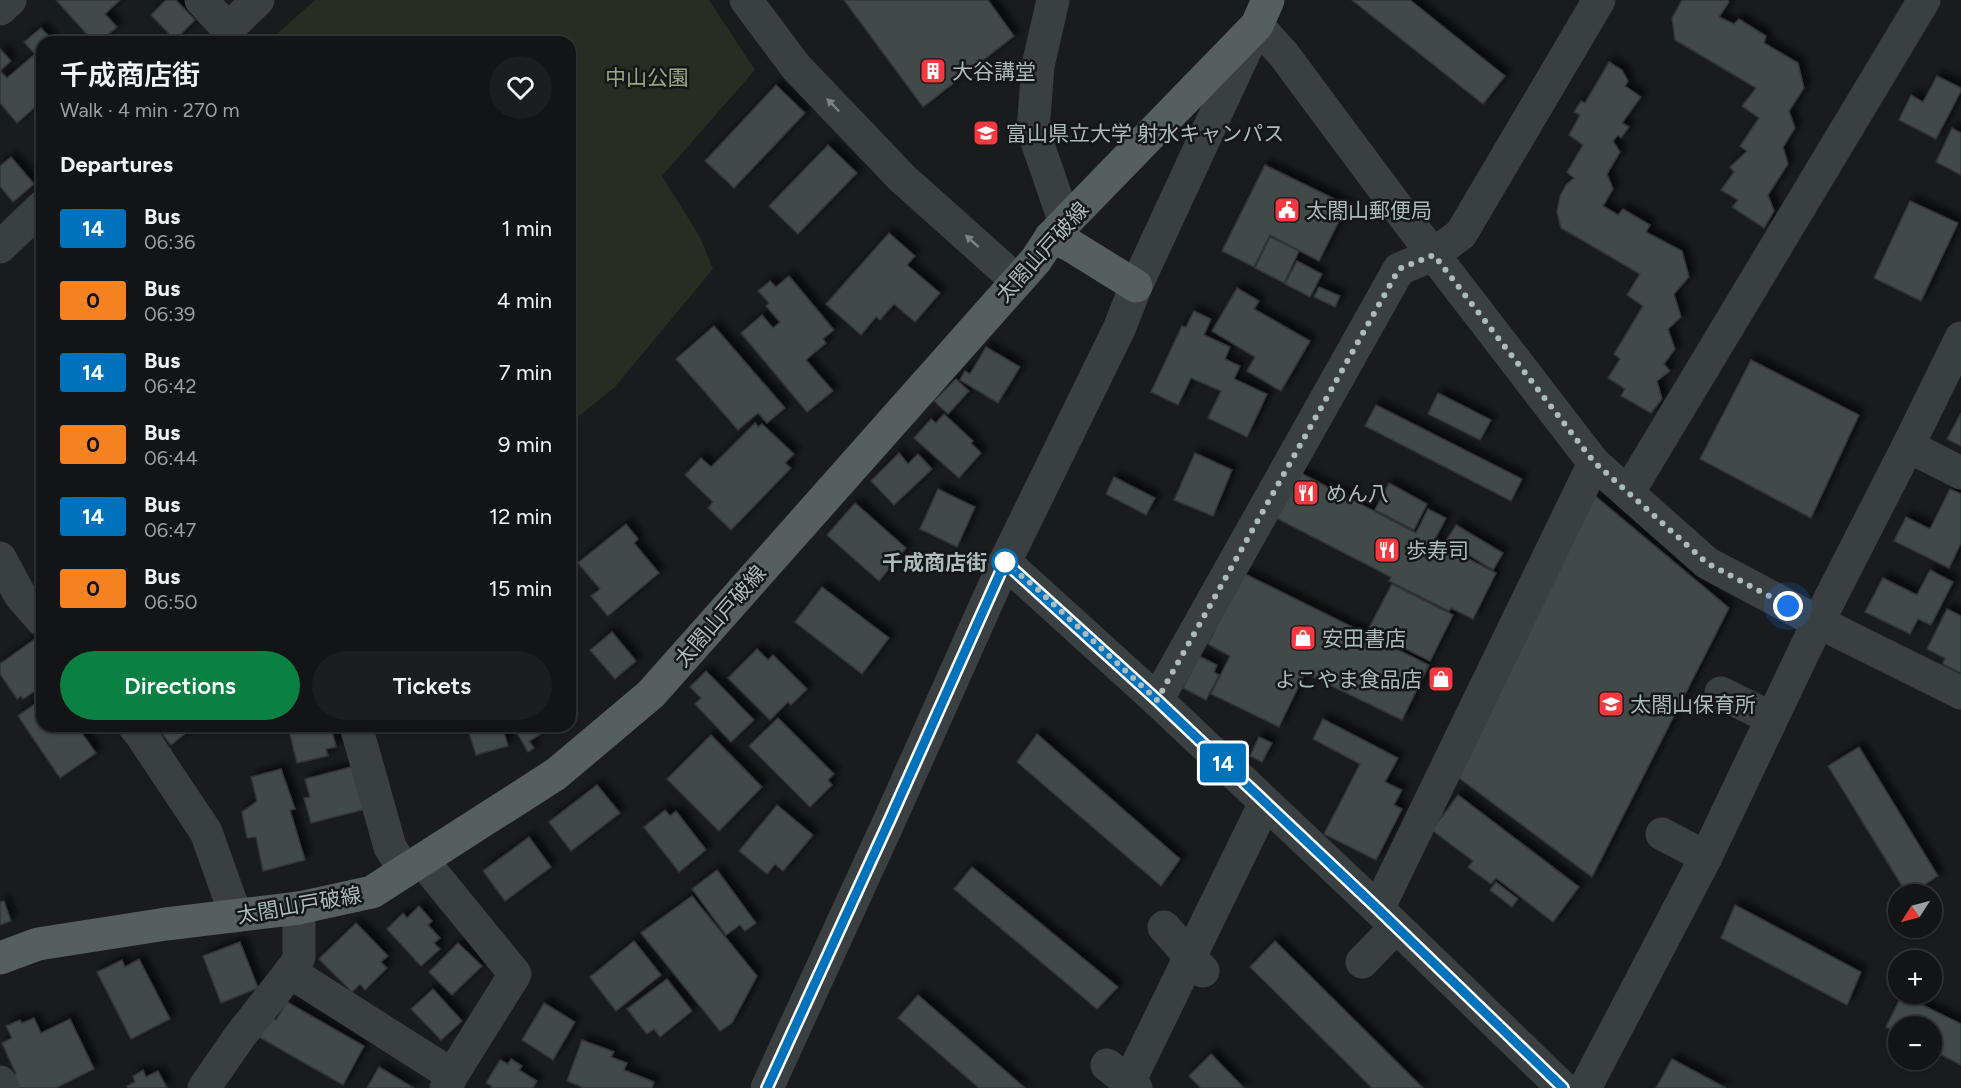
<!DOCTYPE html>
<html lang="en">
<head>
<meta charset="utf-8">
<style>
  :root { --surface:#131415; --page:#1c1d1e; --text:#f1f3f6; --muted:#9d9ea0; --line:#323334; --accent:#0b8043 }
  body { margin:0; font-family:Figtree,"Noto Sans JP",sans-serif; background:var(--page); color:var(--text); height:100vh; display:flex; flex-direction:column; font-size:22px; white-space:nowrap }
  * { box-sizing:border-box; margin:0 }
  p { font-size:20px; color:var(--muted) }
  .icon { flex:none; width:33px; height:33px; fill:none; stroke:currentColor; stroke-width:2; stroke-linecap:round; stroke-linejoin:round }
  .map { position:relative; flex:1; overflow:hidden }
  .panel { position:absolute; left:36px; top:36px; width:540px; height:696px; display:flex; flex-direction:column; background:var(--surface); border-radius:18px; box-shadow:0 2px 4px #0004,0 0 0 2px var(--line) }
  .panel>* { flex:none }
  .badge { padding:0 12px; border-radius:4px; font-size:21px; line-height:39px }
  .needle { width:39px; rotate:234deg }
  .fabs { position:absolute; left:1888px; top:884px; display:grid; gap:12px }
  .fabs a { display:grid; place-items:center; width:54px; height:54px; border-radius:50%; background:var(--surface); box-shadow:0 2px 4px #0004,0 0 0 2px var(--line); font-size:30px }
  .you { position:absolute; width:30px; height:30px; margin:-15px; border:4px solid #fff; border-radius:50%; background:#1a73e8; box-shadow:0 0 0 9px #1a73e833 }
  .map>.badge { position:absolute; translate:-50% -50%; box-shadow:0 0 0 3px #fff }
  h2 { padding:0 24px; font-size:22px; line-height:54px }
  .round { display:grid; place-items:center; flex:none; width:63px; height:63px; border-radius:32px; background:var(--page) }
  .summary { display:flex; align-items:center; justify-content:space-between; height:102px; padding:0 24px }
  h1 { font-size:28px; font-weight:600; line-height:45px }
  .primary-button { display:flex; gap:12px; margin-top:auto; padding:12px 24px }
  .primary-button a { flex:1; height:69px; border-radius:36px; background:var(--accent); color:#fff; font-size:24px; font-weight:600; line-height:69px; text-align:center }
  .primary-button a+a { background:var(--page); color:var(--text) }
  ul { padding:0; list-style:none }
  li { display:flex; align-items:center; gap:18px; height:72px; padding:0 24px }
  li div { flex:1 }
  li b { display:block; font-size:22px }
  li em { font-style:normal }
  li .badge { min-width:66px; font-weight:700; text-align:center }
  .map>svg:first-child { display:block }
  .green { fill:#282c23 }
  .building { fill:#434849; stroke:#333638; stroke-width:1.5; filter:url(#shadow) }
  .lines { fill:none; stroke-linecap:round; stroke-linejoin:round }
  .minor { stroke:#3a4041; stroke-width:33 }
  .major { stroke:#565f60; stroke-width:33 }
  .oneway { fill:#798484 }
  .line-casing { stroke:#fff; stroke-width:14 }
  .line { stroke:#0072bc; stroke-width:9 }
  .walk { stroke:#acbbbb; stroke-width:6; stroke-dasharray:0 10.8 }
  .stop-dot { fill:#fff; stroke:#0072bc; stroke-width:3 }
  .labels { text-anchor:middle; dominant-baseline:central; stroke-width:5; stroke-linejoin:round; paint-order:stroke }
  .poi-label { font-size:21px; fill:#acbbbb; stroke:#141617; text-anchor:start }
  .park-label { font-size:21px; fill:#9aa683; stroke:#141617 }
  .street-label { font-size:21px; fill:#acbbbb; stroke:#141617 }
  .stop-label { font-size:21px; font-weight:bold; fill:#acbbbb; stroke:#141617; text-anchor:end }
</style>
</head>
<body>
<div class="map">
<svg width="1961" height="1088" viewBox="0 0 1961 1088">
  <defs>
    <filter id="shadow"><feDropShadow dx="5.5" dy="-5.5" stdDeviation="3" flood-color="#0009"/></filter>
  </defs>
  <rect width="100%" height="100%" fill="#191b1c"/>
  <path class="green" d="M315 0H709L755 70 662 176 700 237 713 269 615 387 570 423V42H268Z"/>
  <g class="building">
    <path d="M56 0H120L105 14 117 27 99 42H94Z"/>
    <path d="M166 0H176L195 20 175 40 151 15Z"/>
    <path d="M844 0H988L1014 36 923 107Z"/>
    <path d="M1352 0H1410L1505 76 1483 104Z"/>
    <path d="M1682 0H1728L1729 2 1719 17 1734 24 1739 19 1766 36 1764 43 1798 63 1804 88 1789 111 1795 128 1783 147 1788 164 1768 195 1774 211 1764 228 1732 207 1738 200 1721 190 1734 172 1730 167 1747 151 1740 146 1759 118 1742 106 1756 88 1675 40 1672 18Z"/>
    <path d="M41 28 54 42H42V101L17 123 0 103V49L11 61 0 71 7 78 35 54 24 42Z"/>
    <path d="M1609 62 1622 70 1628 81 1625 86 1641 97 1622 123 1629 127 1621 138 1618 135 1613 141 1620 152 1607 174 1613 189 1603 206 1618 215 1623 209 1650 225 1646 232 1682 251 1689 277 1674 294 1681 317 1668 329 1675 349 1664 364 1670 371 1657 381 1662 399 1651 413 1621 396 1625 389 1608 378 1620 359 1614 354 1643 306 1627 295 1640 274 1561 228 1557 212 1560 196 1566 185 1574 178 1567 172 1583 145 1569 135 1580 115 1574 112 1581 101 1585 103Z"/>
    <path d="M1937 76 1961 88V91L1936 139 1899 120 1911 95 1923 102Z"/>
    <path d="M776 85 805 113 734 188 705 161Z"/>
    <path d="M1952 128 1961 133V175L1936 162Z"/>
    <path d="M828 145 857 173 798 234 769 206Z"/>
    <path d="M11 157 34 184 13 202 0 186V166Z"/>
    <path d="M1265 165 1347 205 1319 261 1270 235 1254 267 1222 251Z"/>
    <path d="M1910 201 1958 223 1921 301 1874 278Z"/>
    <path d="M889 233 915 256 907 265 940 293 915 322 894 304 880 320 876 317 861 335 826 304Z"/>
    <path d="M1270 237 1299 251 1284 283 1255 268Z"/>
    <path d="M1297 261 1322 274 1310 297 1285 284Z"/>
    <path d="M789 276 834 330 823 339 826 343 806 360 833 391 807 412 741 333 762 315 773 328 780 322 766 306 769 303 758 291 770 281 776 287Z"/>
    <path d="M1319 287 1340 296 1335 307 1314 297Z"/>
    <path d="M1237 288 1259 301 1254 309 1310 341 1281 391 1247 371 1255 357 1212 331Z"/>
    <path d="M1194 311 1211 319 1204 335 1230 347 1225 359 1240 366 1234 379 1267 394 1247 437 1208 418 1221 391 1191 378 1178 405 1151 392 1182 326 1186 327Z"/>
    <path d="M714 326 785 408 767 423 758 413 738 430 676 359Z"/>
    <path d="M986 347 1020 367 998 403 960 380 965 371 970 374Z"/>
    <path d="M1751 360 1859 415 1811 518 1700 459Z"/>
    <path d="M956 379 969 391 948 414 934 401Z"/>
    <path d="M1438 393 1491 420 1480 440 1428 414Z"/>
    <path d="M1376 405 1522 479 1511 501 1365 426Z"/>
    <path d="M1961 413V446L1947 439Z"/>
    <path d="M944 414 973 441 971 443 981 453 959 478 914 438 931 419 936 423Z"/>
    <path d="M755 423 758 427 762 424 794 454 785 463 791 468 731 530 708 508 713 502 685 475 701 458 711 467Z"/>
    <path d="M899 453 908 464 918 454 932 469 894 505 871 481Z"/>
    <path d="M1195 453 1232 470 1213 516 1174 500Z"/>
    <path d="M1295 470 1416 533 1428 509 1446 518 1434 541 1496 573 1473 619 1451 608 1449 611 1389 581 1391 577 1272 516Z"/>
    <path d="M1114 477 1155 498 1146 515 1106 494Z"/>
    <path d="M1389 483 1427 504 1414 530 1375 510Z"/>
    <path d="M938 489 975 507 957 547 920 529Z"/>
    <path d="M1950 489 1961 494V543L1949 568 1894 541 1906 517 1930 529Z"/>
    <path d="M1594 495 1729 608 1592 877 1459 778Z"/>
    <path d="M855 503 906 548 879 581 827 535Z"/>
    <path d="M626 524 638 539 634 543 659 573 608 616 591 596 600 589 578 563Z"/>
    <path d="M1456 525 1503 553 1493 570 1446 541Z"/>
    <path d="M1930 570 1953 582 1931 625 1918 619 1910 634 1865 612 1883 578 1917 595Z"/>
    <path d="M1243 573 1429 665 1402 720 1305 673 1279 727 1211 694 1230 656 1208 644Z"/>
    <path d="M1392 584 1453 615 1430 661 1368 630Z"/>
    <path d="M822 587 889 638 862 674 795 622Z"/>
    <path d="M1947 609 1961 616V673L1943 664 1945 658 1927 649Z"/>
    <path d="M612 632 636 661 615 679 590 650Z"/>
    <path d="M39 636 42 640V686L23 699 21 696 17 699 0 674V664Z"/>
    <path d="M757 649 768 660 773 655 807 689 791 705 788 702 770 720 728 678Z"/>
    <path d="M1199 656 1217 665 1214 672 1219 675 1206 700 1183 688Z"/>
    <path d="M706 671 754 720 731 742 695 704 701 698 690 687Z"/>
    <path d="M42 699V726H77L96 753 60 778 18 716Z"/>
    <path d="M778 718 834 774 828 780 832 785 810 807 749 746Z"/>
    <path d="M1323 719 1398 758 1385 782 1402 790 1394 805 1402 809 1376 860 1324 834 1360 764 1313 739Z"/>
    <path d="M156 726H203L195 732 192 728 171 745Z"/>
    <path d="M288 726H331L336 747 326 749 328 756 297 763Z"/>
    <path d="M467 726H502L508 746 476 755Z"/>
    <path d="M524 726H554L529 741 534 748 528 752 516 731Z"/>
    <path d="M1037 734 1180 859 1161 886 1017 762Z"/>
    <path d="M711 735 762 787 719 831 667 779Z"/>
    <path d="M1259 737 1272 743 1262 762 1250 756Z"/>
    <path d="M1859 747 1938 876 1910 894H1907L1828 766Z"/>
    <path d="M355 766 366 809 311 823 304 798 310 797 305 779Z"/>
    <path d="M281 769 295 809 290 810 305 860 263 871 256 837 247 838 242 812 257 801 251 777Z"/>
    <path d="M597 785 620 813 571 851 549 822Z"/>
    <path d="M1458 795 1579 887 1553 922 1496 878 1491 884 1468 867 1473 861 1432 830Z"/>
    <path d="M777 805 813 835 783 871 775 864 767 874 739 851Z"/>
    <path d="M665 810 670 816 676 811 706 850 679 872 644 827Z"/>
    <path d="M529 837 551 867 505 901 483 871Z"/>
    <path d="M972 867 1118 987 1097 1009 954 889Z"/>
    <path d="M717 870 756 923 745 931 740 925 726 935 692 889Z"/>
    <path d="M1496 882 1518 899 1512 907 1490 890Z"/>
    <path d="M692 896 757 976 732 1023 720 1031 641 933Z"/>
    <path d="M4 901 11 921 0 925V902Z"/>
    <path d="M1735 905 1861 972 1847 1005 1721 938Z"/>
    <path d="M419 906 432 921 428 925 440 938 434 943 440 949 421 966 387 929 403 913 407 918Z"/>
    <path d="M356 923 388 956 381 962 387 968 365 990 360 984 352 992 319 959Z"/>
    <path d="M634 941 661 975 616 1011 590 977Z"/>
    <path d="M1275 941 1423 1088H1372L1250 967Z"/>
    <path d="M240 942 258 988 221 1003 203 956Z"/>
    <path d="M458 943 482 966 452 995 429 972Z"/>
    <path d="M139 959 170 1019 131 1039 97 972 122 960 125 967Z"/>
    <path d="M667 979 692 1011 660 1037 654 1029 647 1034 627 1009Z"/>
    <path d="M433 989 462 1021 441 1040 411 1009Z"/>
    <path d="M918 995 1025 1088H979L898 1018Z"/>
    <path d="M1902 995 1961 1024V1065L1932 1050V1026H1899V1034L1886 1027Z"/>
    <path d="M287 1002 364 1046 343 1085 259 1037 271 1017 276 1020Z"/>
    <path d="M544 1003 575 1022 553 1060 522 1040Z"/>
    <path d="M34 1018 41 1033 70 1019 94 1069 56 1088H17L11 1077 16 1074 2 1043 12 1038 6 1026 20 1020 22 1023Z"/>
    <path d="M582 1040 614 1052 611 1057 627 1063 624 1070 654 1082 652 1088H581L582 1087 567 1081Z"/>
    <path d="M1211 1054 1244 1088H1201L1189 1076Z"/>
    <path d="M511 1059 522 1066 519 1070 537 1081 533 1088H491L492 1086 486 1083 500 1060 508 1064Z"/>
    <path d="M1672 1059 1726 1088H1656Z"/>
    <path d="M379 1067 414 1088H367Z"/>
    <path d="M143 1070 146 1077 158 1071 167 1088H128L127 1086 135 1082 133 1076Z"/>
  </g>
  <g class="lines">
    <g class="minor">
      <path d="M201 0 228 29 258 0"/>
      <path d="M746 0 796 67 902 178 1016 280"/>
      <path d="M1053 0 1038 66 1033 130 1065 223"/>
      <path d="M0 9 10 0"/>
      <path d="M0 247 42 207"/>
      <path d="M1908 446 1961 473"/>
      <path d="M1628 493 1924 0"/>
      <path d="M0 558 20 595 42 620"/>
      <path d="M1005 562 1157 700 1378 909 1563 1088"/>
      <path d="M1721 693 1771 718"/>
      <path d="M1157 700 1399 269 1433 255 1461 234 1599 0"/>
      <path d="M134 726 142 736 206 832 236 916"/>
      <path d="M356 726 390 847 405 871"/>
      <path d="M1662 834 1706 857"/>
      <path d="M422 860 515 974 452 1075 446 1088"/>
      <path d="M1378 909 1594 463"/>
      <path d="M1164 927 1203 971"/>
      <path d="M1362 962 1396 927"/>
      <path d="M290 972 452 1075"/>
      <path d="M1107 1065 1136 1088"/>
      <path d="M0 1082 3 1088"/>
      <path d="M204 1088 240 1036 295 966 299 957V908"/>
      <path d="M767 1088 891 817 1005 562 1119 329 1136 286 1257 25 1284 55 1406 219 1594 463 1707 563 1818 622 1961 693"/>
      <path d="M1126 1088 1265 803"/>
      <path d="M1585 1088 1706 857 1818 622 1908 446 1961 338"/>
    </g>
    <g class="major">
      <path d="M1051 237 1070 245 1136 286"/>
      <path d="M0 958 38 944 166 924 299 908 372 892 556 774 651 694 1036 260 1051 237 1257 25 1268 0"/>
    </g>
  </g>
  <defs><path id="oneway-solid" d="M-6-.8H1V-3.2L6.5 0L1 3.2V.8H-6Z" transform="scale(1.5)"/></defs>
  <g class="oneway">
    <use href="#oneway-solid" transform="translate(833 105) rotate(-134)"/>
    <use href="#oneway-solid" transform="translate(972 241) rotate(-138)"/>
  </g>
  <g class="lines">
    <g class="line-casing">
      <path id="line" d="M767 1088 891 817 1005 562 1157 700 1378 909 1563 1088"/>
    </g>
    <use href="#line" class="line"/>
    <path class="walk" d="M1005 562 1036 588 1157 700 1399 269 1434 255 1594 462 1707 563 1788 606"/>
  </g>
  <defs>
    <g id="building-square" transform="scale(1.35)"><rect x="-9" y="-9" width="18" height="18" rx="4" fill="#f43940" stroke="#141617"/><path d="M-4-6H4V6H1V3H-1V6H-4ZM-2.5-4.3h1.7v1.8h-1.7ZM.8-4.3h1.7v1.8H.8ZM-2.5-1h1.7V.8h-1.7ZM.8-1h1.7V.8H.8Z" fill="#fff"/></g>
    <g id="university-square" transform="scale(1.35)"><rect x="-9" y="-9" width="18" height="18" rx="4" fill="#f43940" stroke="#141617"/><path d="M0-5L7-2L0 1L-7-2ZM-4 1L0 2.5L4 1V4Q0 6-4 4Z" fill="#fff"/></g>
    <g id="civic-square" transform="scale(1.35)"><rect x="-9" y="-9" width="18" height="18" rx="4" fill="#f43940" stroke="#141617"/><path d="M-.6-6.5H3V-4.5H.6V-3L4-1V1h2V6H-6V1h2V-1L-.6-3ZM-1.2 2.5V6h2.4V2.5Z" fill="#fff"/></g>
    <g id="restaurant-square" transform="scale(1.35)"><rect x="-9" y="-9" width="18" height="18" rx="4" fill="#f43940" stroke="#141617"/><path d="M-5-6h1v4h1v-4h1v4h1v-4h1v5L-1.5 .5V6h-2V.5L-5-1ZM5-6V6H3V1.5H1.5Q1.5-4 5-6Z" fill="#fff"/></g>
    <g id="shop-square" transform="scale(1.35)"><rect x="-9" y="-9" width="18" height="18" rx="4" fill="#f43940" stroke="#141617"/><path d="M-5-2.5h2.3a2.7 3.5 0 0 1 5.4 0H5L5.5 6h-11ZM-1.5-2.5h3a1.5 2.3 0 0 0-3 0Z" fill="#fff"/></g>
    <g id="school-square" transform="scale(1.35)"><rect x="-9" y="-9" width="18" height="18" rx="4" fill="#f43940" stroke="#141617"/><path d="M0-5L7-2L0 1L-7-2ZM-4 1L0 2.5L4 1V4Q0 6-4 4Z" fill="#fff"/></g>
  </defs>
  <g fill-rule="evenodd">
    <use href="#building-square" x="933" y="71"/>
    <use href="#university-square" x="986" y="133"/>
    <use href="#civic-square" x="1287" y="210"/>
    <use href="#restaurant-square" x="1306" y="493"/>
    <use href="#restaurant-square" x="1387" y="550"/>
    <use href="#shop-square" x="1303" y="638"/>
    <use href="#shop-square" x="1441" y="679"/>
    <use href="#school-square" x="1611" y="704"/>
  </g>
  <circle class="stop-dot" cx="1005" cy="562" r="12"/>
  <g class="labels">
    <g class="poi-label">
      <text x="952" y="71">大谷講堂</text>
      <text x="1006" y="133">富山県立大学 射水キャンパス</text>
      <text x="1306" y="210">太閤山郵便局</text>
      <text x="1326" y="493">めん八</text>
      <text x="1406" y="550">歩寿司</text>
      <text x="1322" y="638">安田書店</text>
      <text x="1422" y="679" text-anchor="end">よこやま食品店</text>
      <text x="1630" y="704">太閤山保育所</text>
    </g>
    <g class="park-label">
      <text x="647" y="77">中山公園</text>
    </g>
    <g class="street-label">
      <text transform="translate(1042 252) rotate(-48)">太閤山戸破線</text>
      <text transform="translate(720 616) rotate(-49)">太閤山戸破線</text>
      <text transform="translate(299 905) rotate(-10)">太閤山戸破線</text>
    </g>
    <g class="stop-label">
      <text x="987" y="562">千成商店街</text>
    </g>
  </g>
</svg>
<div class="fabs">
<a><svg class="needle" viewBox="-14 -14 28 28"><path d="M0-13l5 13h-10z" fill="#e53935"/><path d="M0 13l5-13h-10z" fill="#9d9ea0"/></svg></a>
<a>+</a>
<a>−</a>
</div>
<div class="you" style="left:1788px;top:606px"></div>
<b class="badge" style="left:1223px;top:763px;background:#0072bc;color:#fff">14</b>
<section class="panel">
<div class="summary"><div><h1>千成商店街</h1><p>Walk · 4 min · 270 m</p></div><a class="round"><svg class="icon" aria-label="heart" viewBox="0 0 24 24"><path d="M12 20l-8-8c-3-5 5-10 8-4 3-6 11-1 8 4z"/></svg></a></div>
<h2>Departures</h2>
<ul>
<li><span class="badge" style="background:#0072bc;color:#fff">14</span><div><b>Bus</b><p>06:36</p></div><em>1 min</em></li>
<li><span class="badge" style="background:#f58220;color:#111">0</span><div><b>Bus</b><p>06:39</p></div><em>4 min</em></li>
<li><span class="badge" style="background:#0072bc;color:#fff">14</span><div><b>Bus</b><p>06:42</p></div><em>7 min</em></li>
<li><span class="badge" style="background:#f58220;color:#111">0</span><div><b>Bus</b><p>06:44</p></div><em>9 min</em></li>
<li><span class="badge" style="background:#0072bc;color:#fff">14</span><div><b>Bus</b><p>06:47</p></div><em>12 min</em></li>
<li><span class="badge" style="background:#f58220;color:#111">0</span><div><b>Bus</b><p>06:50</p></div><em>15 min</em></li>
</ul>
<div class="primary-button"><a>Directions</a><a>Tickets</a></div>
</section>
</div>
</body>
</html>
